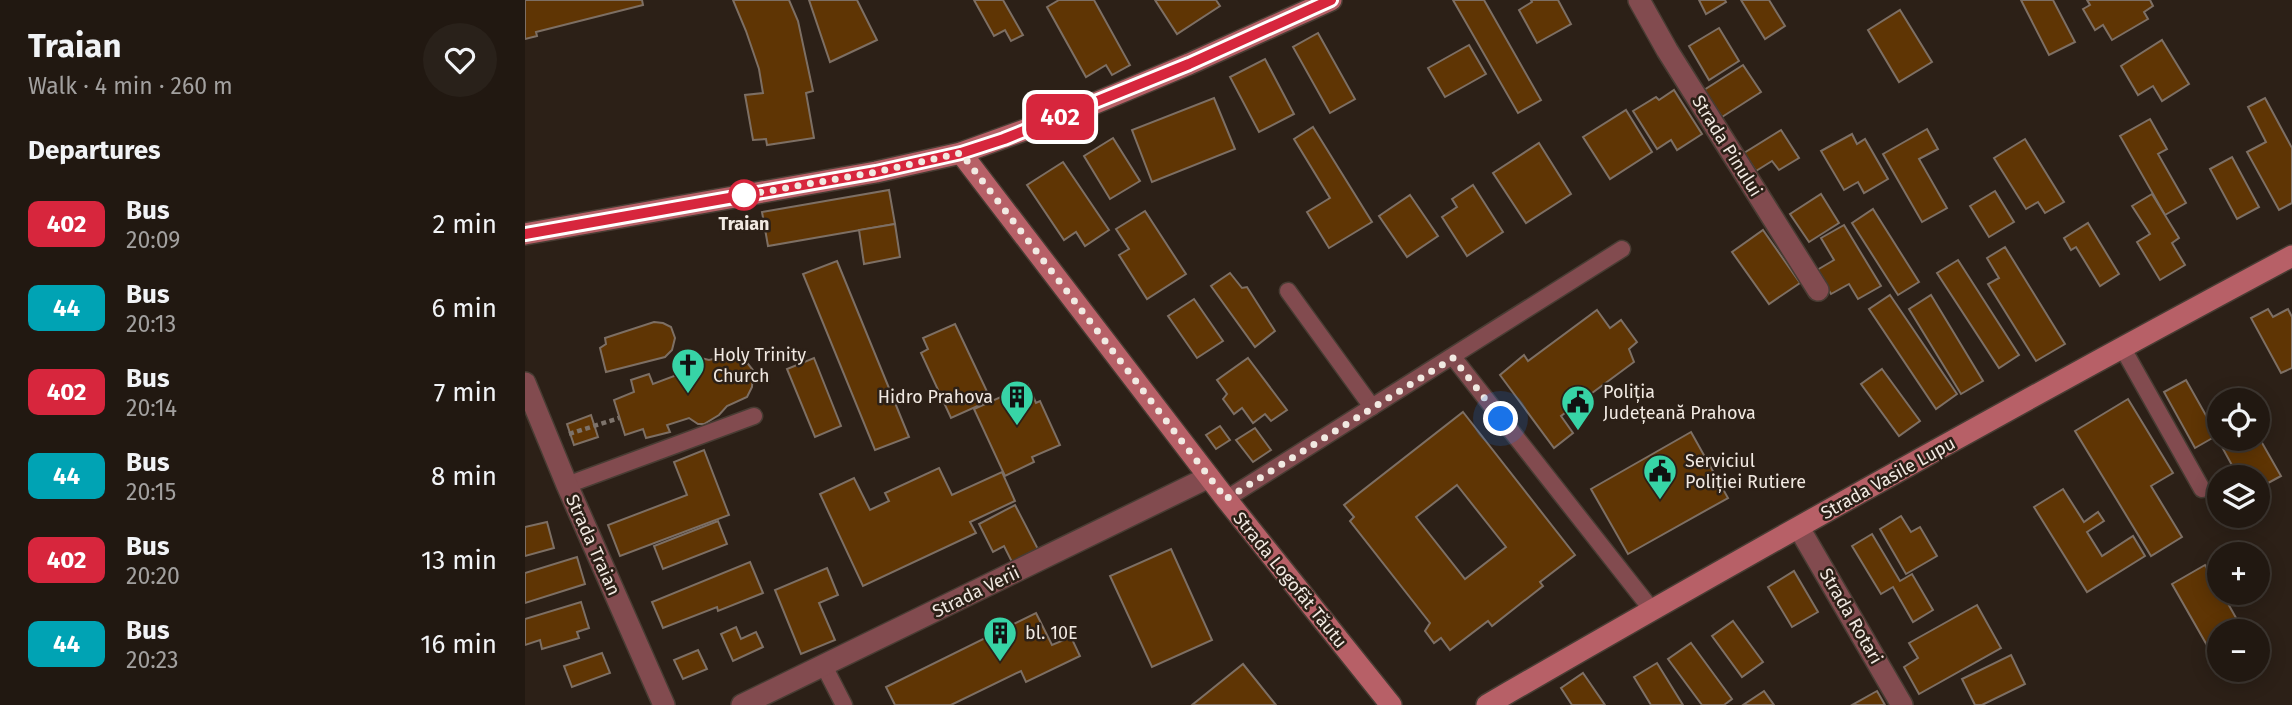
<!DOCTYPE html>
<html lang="en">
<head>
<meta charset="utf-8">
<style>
  :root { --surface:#211811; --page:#29211a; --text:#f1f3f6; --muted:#a2a09f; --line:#3e3731 }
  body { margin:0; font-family:"Fira Sans",sans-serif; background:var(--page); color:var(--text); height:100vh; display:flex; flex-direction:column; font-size:26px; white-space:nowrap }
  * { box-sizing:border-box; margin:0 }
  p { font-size:23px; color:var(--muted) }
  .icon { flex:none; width:38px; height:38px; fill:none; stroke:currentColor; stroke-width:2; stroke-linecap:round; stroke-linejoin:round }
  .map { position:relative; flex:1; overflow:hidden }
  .sheet { display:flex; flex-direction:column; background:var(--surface); width:525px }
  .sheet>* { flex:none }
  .badge { padding:0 14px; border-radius:10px; font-size:24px; line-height:46px }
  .tools { position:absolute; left:1682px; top:388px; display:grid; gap:14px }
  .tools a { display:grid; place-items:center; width:63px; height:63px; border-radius:50%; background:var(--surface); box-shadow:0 4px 18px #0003,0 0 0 2px var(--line); font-size:35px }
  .you { position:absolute; width:35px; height:35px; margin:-18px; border:5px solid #fff; border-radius:50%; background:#1a73e8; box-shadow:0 0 0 10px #1a73e833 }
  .map>.badge { position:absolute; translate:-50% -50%; box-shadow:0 0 0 4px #fff }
  h2 { padding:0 28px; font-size:26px; line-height:63px }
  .round { display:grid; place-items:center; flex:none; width:74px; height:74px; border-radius:37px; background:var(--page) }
  .summary { display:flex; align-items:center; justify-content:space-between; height:119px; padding:0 28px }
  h1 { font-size:33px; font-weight:700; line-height:52px }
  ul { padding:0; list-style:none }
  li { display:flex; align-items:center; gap:21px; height:84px; padding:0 28px }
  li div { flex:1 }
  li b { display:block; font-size:26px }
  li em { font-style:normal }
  li .badge { min-width:77px; font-weight:700; text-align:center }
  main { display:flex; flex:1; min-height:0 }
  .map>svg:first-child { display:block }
  .building { fill:#5f3504; stroke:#7d6f64; stroke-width:2; fill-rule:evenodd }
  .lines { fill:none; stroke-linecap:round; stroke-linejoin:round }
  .lane-casing { stroke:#483c33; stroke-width:19 }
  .street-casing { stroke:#483c33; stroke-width:24 }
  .secondary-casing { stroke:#483c33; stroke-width:24 }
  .path { stroke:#7d736b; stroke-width:4.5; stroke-dasharray:5 3.5; stroke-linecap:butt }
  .lane { stroke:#824b4f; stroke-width:16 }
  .street { stroke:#824b4f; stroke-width:21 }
  .secondary { stroke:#b76067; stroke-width:21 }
  .line-casing { stroke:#fff; stroke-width:16 }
  .line { stroke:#d7263d; stroke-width:10 }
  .walk { stroke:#f1e9e2; stroke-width:7; stroke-dasharray:0 12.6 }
  .stop-dot { fill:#fff; stroke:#d7263d; stroke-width:3.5 }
  .labels { text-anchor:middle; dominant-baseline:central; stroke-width:5; stroke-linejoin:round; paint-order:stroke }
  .street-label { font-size:18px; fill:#f1e9e2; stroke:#2c2017 }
  .stop-label { font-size:18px; font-weight:bold; fill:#f1e9e2; stroke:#2c2017 }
  .poi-label { font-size:18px; fill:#f1e9e2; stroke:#2c2017; text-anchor:start }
</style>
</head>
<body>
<main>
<section class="sheet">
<div class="summary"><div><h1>Traian</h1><p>Walk · 4 min · 260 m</p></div><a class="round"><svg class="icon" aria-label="heart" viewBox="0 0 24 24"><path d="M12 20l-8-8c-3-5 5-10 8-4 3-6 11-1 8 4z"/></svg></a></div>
<h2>Departures</h2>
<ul>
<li><span class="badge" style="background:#d7263d;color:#fff">402</span><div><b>Bus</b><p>20:09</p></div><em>2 min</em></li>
<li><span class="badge" style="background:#00a3b4;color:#fff">44</span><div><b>Bus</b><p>20:13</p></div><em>6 min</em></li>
<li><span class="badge" style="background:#d7263d;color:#fff">402</span><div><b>Bus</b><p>20:14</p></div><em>7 min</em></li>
<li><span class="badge" style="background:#00a3b4;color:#fff">44</span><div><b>Bus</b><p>20:15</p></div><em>8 min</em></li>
<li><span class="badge" style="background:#d7263d;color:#fff">402</span><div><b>Bus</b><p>20:20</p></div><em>13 min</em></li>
<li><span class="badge" style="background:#00a3b4;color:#fff">44</span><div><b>Bus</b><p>20:23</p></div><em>16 min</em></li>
</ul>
</section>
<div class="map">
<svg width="1767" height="705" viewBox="0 0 1767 705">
  <rect width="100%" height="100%" fill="#2c2017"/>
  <g class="building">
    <path d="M0 0H117L118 5 11 32 12 36 0 39Z"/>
    <path d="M208 0H264L273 21 288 91 281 93 289 138 242 145 241 139 228 140 220 95 238 93 234 69 221 31Z"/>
    <path d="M284 0H332L352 40 305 62Z"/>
    <path d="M449 0H478L498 35 486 41 480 30 469 36Z"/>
    <path d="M534 0H569L605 65 587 75 581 65 561 77 522 7Z"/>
    <path d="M630 0H691L695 6 652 34Z"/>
    <path d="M928 0H959L1016 100 993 113Z"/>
    <path d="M1006 0H1033L1046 24 1012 43 994 10 1007 2Z"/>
    <path d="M1174 0H1200L1201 2 1181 14Z"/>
    <path d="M1216 0H1244L1260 26 1240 39Z"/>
    <path d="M1496 0H1528L1550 42 1524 55Z"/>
    <path d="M1562 0H1625L1628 6 1619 12 1623 19 1587 40 1578 25 1570 30 1558 9 1565 5Z"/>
    <path d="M1375 10 1407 62 1374 82 1343 30Z"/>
    <path d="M1194 28 1214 61 1184 80 1164 46Z"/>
    <path d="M793 33 830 99 805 113 768 47Z"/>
    <path d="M1637 40 1664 84 1637 101 1628 86 1613 95 1596 66Z"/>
    <path d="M944 45 961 74 920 97 903 68Z"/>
    <path d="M740 59 769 114 734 132 705 77Z"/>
    <path d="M1218 65 1236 92 1197 117 1179 90Z"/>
    <path d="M1149 90 1177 134 1152 150 1146 140 1132 149 1108 111 1131 97 1134 100Z"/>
    <path d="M689 98 710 149 627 182 607 130Z"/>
    <path d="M1740 98 1767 148V203L1754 210 1722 152 1741 142 1723 107Z"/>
    <path d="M1101 110 1127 152 1085 179 1058 137Z"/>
    <path d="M1625 119 1642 149 1633 154 1661 203 1640 215 1595 136Z"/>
    <path d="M788 127 847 222 804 248 782 212 805 198 769 139Z"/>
    <path d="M1402 129 1413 149 1394 159 1422 208 1397 222 1358 154Z"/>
    <path d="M1256 130 1274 158 1254 170 1247 161 1231 171 1219 153Z"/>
    <path d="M1327 134 1332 144 1340 139 1363 179 1339 193 1333 182 1319 190 1296 151Z"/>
    <path d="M588 138 615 181 585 199 559 156Z"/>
    <path d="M1500 139 1539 202 1520 213 1513 202 1501 209 1469 158Z"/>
    <path d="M1014 143 1046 194 1001 223 968 173Z"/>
    <path d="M1707 157 1734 207 1712 219 1685 169Z"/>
    <path d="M538 162 584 230 560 246 551 232 539 240 502 185Z"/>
    <path d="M948 185 978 232 942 256 917 217 932 207 927 199Z"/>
    <path d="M364 190 370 224 243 246 237 212Z"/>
    <path d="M1470 191 1489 222 1464 237 1445 206Z"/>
    <path d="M1296 194 1314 223 1284 242 1265 214Z"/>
    <path d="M1627 194 1654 238 1647 243 1660 265 1635 280 1612 242 1625 234 1607 206Z"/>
    <path d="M885 195 913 236 882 257 854 216Z"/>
    <path d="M1348 209 1394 282 1373 295 1327 223Z"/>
    <path d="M620 211 661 274 622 299 594 255 604 249 591 229Z"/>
    <path d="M1563 223 1594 274 1575 286 1551 247 1546 250 1539 238Z"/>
    <path d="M370 224 375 257 339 264 334 230Z"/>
    <path d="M1319 225 1356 286 1333 299 1324 284 1306 294 1292 270 1309 260 1296 238Z"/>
    <path d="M1238 230 1275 283 1244 304 1207 252Z"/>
    <path d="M1480 247 1540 344 1511 361 1463 284 1474 278 1462 258Z"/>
    <path d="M1433 260 1494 355 1474 368 1412 273Z"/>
    <path d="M312 261 384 437 350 450 278 274Z"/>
    <path d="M705 273 717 288 722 287 750 331 730 347 686 286Z"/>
    <path d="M1365 295 1432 394 1411 409 1344 309Z"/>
    <path d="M1406 295 1458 381 1436 394 1384 309Z"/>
    <path d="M669 299 698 341 672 358 643 316Z"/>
    <path d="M1743 309 1748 317 1763 309 1767 317V368L1756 373 1726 318Z"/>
    <path d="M1072 310 1085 328 1096 320 1112 342 1104 349 1109 362 1036 416 1048 433 1029 448 975 375 999 355 1003 361Z"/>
    <path d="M129 322 138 323 146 327 150 338 147 350 140 357 81 372 75 348 81 344 80 338Z"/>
    <path d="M430 324 466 400 426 418 396 353 403 349 398 338Z"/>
    <path d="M205 355 219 359 228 370 227 387 222 397 202 406 194 415 179 424H173L164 418 142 425 145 432 121 438 118 429 100 435 89 400 109 392 106 380 124 374 128 384 152 375 162 360 176 358 184 360Z"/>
    <path d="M289 358 316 426 290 437 262 369Z"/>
    <path d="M723 358 762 410 746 421 740 414 728 423 717 408 709 414 698 399 702 394 692 380Z"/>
    <path d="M1357 369 1395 421 1374 436 1336 384Z"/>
    <path d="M1661 380 1683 419 1694 413V439H1732V434L1756 476 1732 489V478H1714L1691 436 1670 448 1639 392Z"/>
    <path d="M503 385 511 403 515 401 535 445 507 457 509 462 480 476 449 409Z"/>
    <path d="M1603 399 1648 473 1626 486 1657 537 1626 556 1550 431Z"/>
    <path d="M938 412 1050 555 1015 582 1018 586 967 626 963 621 925 650 916 638 909 643 900 631 905 623 825 521 829 517 819 505ZM932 485 981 547 940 579 891 517Z"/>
    <path d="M66 415 73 437 49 445 42 424Z"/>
    <path d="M695 426 705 440 691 449 681 435Z"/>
    <path d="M730 428 746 450 728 462 711 440Z"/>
    <path d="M1166 432 1203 498 1103 554 1066 489Z"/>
    <path d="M179 450 204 515 95 556 83 525 162 495 149 462Z"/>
    <path d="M414 468 427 495 477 472 490 501 445 522 451 533 338 586 295 494 329 478 345 510 364 501 360 493Z"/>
    <path d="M1538 489 1559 522 1573 512 1579 521 1562 532 1577 556 1608 536 1620 556 1562 592 1509 507Z"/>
    <path d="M490 505 516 555 490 568 479 546 468 552 454 524Z"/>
    <path d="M1376 516 1386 532 1395 527 1412 556 1381 574 1355 529Z"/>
    <path d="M193 521 202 544 138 569 129 546Z"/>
    <path d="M22 522 29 548 0 556V527Z"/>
    <path d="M1347 534 1375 581 1387 574 1408 610 1388 622 1368 587 1356 594 1327 546Z"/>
    <path d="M646 549 687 640 627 667 585 576Z"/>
    <path d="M52 557 60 584 0 603V573Z"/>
    <path d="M225 562 238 593 193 611 192 607 138 628 127 602Z"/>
    <path d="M1680 565 1694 589V593H1697L1719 632H1694V659L1691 661 1647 584Z"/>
    <path d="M302 568 313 595 294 603 310 640 276 654 250 590Z"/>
    <path d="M1269 571 1293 612 1267 627 1243 587Z"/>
    <path d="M56 602 64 628 52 632 54 638 17 649 15 640 0 645V619Z"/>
    <path d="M1452 605 1476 648 1394 694 1379 667 1393 658 1384 643Z"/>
    <path d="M511 613 527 645 546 637 555 656 501 682 496 671 426 705H370L361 687Z"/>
    <path d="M1208 621 1238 662 1217 677 1187 636Z"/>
    <path d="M211 627 216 639 231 632 238 647 208 661 196 634Z"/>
    <path d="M1166 643 1207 699 1199 705H1177L1143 659Z"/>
    <path d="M173 650 182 669 158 679 149 660Z"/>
    <path d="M77 653 85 673 47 687 39 666Z"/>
    <path d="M1486 655 1500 684 1457 705H1450L1437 679Z"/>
    <path d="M1132 663 1158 705H1126L1109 677Z"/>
    <path d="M718 664 751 705H667Z"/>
    <path d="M1058 673 1080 705H1047L1036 688Z"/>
    <path d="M1239 691 1249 705H1218Z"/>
    <path d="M1352 691 1360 705H1327Z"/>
  </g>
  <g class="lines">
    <g class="lane-casing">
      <g id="lane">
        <path d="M763 291 847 407"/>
        <path d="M1597 347 1677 489"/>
        <path d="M928 357 1127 610"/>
        <path d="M42 485 229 416"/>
        <path d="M701 499 1097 249"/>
        <path d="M299 666 319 705"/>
      </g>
    </g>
    <g class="street-casing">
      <g id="street">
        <path d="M1114 0 1142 50 1293 290"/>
        <path d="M0 383 42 485 139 705"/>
        <path d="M1274 528 1377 705"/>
        <path d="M217 705 684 477"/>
      </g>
    </g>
    <g class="secondary-casing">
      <g id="secondary">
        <path d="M436 153 701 499 866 705"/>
        <path d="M0 234 351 172 436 153 544 114 664 64 806 0"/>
        <path d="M962 705C1228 551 1496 401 1767 256"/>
      </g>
    </g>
    <path class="path" d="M44 434 94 418"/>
    <use href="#lane" class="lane"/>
    <use href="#street" class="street"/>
    <use href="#secondary" class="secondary"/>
  </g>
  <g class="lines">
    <g class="line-casing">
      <path id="line" d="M0 234 351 172 436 153 479 139 664 64 806 0"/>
    </g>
    <use href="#line" class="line"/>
    <path class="walk" d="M219 195 215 196 351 172 436 153 701 499 928 358 976 419"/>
  </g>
  <defs>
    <g id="church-pin" transform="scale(1.75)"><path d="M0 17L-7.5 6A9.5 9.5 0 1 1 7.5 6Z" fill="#37d4a6" stroke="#2c2017"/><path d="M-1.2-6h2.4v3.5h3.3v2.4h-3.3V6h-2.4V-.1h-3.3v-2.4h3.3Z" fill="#111"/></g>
    <g id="building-pin" transform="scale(1.75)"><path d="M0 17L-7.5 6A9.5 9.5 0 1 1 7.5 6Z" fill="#37d4a6" stroke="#2c2017"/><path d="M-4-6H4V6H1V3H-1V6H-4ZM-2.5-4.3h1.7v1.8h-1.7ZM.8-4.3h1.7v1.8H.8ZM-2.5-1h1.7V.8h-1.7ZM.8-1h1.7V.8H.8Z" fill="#111"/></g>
    <g id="civic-pin" transform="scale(1.75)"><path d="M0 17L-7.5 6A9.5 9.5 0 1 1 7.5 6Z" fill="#37d4a6" stroke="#2c2017"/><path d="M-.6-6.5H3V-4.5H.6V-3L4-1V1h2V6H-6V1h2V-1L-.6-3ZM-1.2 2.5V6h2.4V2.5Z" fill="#111"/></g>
  </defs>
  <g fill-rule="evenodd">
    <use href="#church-pin" x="163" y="365"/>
    <use href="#building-pin" x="492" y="397"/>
    <use href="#civic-pin" x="1053" y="402"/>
    <use href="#civic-pin" x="1135" y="471"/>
    <use href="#building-pin" x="475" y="633"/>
  </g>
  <circle class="stop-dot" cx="219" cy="195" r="14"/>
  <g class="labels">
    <g class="street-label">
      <text transform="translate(1202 146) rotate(58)">Strada Pinului</text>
      <text transform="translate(1363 478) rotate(-29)">Strada Vasile Lupu</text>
      <text transform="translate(68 545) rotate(66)">Strada Traian</text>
      <text transform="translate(765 580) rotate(51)">Strada Logofăt Tăutu</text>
      <text transform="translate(451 592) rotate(-26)">Strada Verii</text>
      <text transform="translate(1326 616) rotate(60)">Strada Rotari</text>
    </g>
    <g class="stop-label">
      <text x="219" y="224">Traian</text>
    </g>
    <g class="poi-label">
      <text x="188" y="355">Holy Trinity<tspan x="188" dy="21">Church</tspan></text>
      <text x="1078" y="392">Poliția<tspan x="1078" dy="21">Județeană Prahova</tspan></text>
      <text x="468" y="397" text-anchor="end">Hidro Prahova</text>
      <text x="1160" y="461">Serviciul<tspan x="1160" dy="21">Poliției Rutiere</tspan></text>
      <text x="500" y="633">bl. 10E</text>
    </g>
  </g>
</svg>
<div class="tools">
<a><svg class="icon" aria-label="locate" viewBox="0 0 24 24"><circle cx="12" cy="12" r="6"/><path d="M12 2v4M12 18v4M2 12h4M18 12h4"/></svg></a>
<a><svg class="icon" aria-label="layers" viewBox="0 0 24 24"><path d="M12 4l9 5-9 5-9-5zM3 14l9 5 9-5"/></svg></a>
<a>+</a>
<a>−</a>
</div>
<div class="you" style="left:976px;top:419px"></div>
<b class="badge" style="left:535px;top:117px;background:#d7263d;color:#fff">402</b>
</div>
</main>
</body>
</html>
